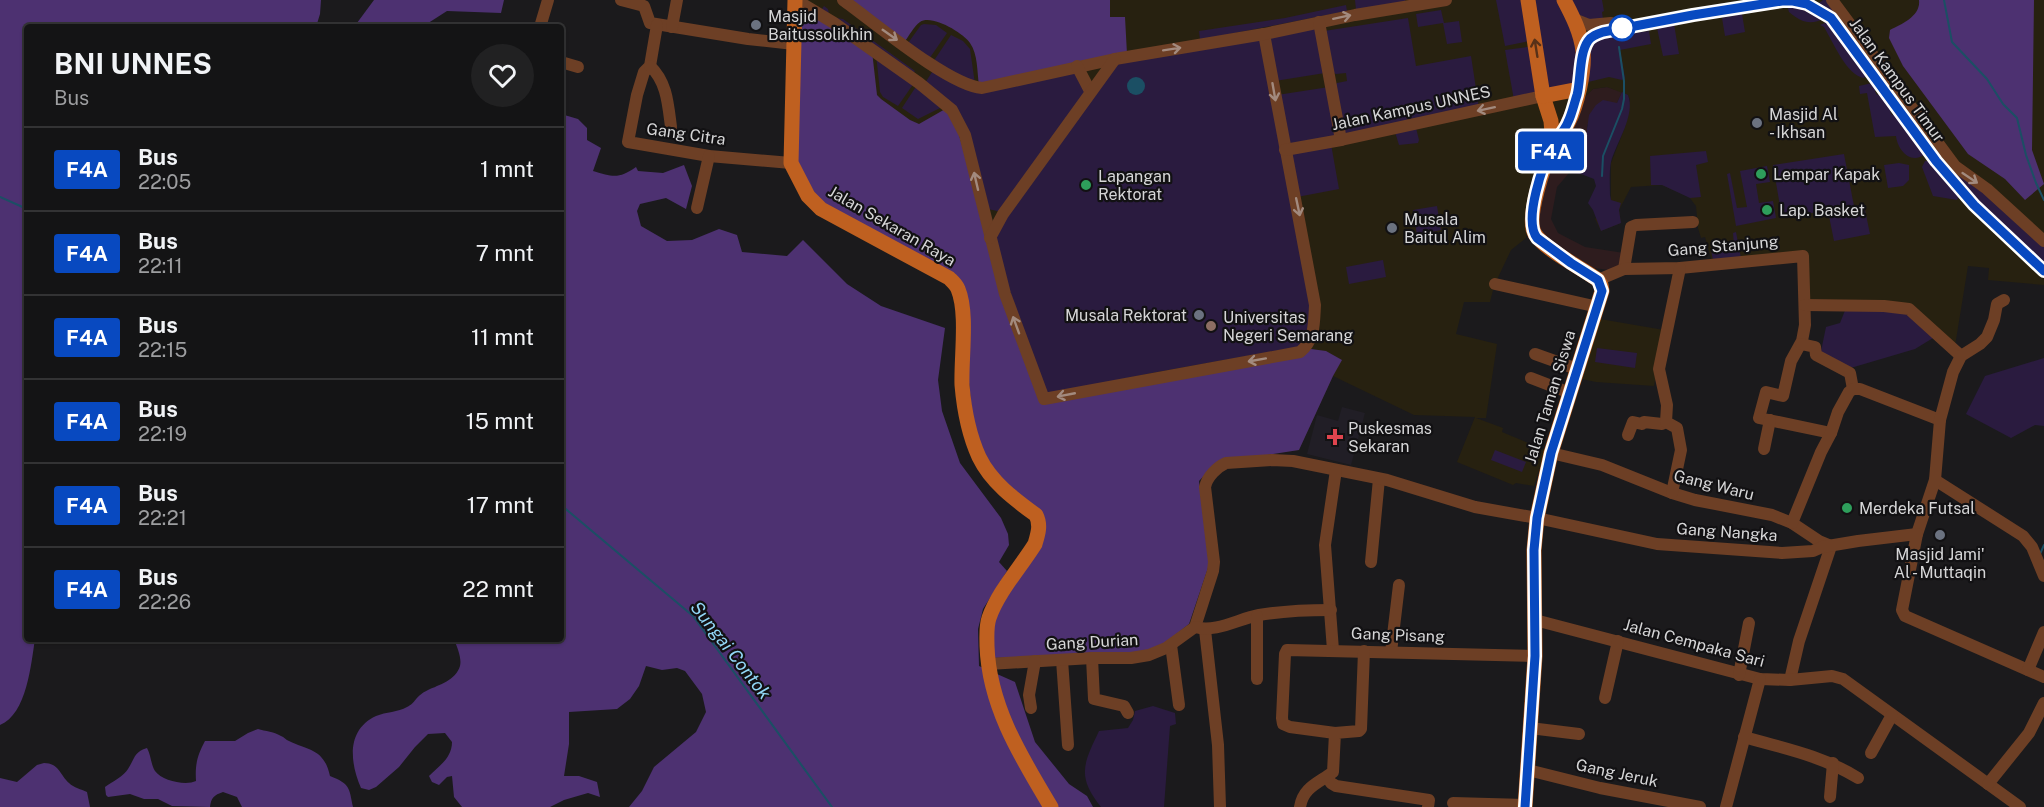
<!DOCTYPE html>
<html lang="id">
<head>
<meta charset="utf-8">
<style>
  :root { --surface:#141415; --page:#212122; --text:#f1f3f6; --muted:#9d9ea0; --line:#333334 }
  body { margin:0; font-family:"Public Sans",sans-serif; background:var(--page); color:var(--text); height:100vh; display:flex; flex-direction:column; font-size:22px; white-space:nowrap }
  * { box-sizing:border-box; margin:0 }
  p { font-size:20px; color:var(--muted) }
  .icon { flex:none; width:33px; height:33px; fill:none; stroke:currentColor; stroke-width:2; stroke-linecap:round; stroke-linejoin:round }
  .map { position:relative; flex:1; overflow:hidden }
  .panel { position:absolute; left:24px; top:24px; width:540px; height:618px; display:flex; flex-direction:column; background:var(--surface); border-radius:6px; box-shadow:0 2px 4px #0004,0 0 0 2px var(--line) }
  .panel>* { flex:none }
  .badge { padding:0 12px; border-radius:4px; font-size:21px; line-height:39px }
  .map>.badge { position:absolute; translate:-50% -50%; box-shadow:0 0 0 3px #fff }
  .round { display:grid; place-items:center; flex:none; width:63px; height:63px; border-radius:32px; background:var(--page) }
  .overview { display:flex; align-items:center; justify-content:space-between; height:102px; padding:0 30px }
  h1 { font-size:28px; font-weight:700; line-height:45px }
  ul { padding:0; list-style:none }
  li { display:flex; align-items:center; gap:18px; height:84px; padding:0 30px; border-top:2px solid var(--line) }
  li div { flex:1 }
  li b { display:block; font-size:22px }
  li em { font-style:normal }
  li .badge { min-width:66px; font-weight:700; text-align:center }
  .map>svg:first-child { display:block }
  .commercial { fill:#2e1c1e }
  .built { fill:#211e26 }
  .education { fill:#272110 }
  .green { fill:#2a1b3f }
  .forest { fill:#4d3171 }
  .water { fill:#1b4f64 }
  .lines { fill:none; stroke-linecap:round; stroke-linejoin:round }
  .stream { stroke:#1b4f64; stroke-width:2 }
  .minor { stroke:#6d3f25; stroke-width:12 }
  .major { stroke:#bf6020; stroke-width:15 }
  .oneway { stroke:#a28a7e }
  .oneway2 { stroke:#573118 }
  .line-casing { stroke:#fff; stroke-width:14 }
  .line { stroke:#0849c0; stroke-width:9 }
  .worship-dot { fill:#6b7280; stroke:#121113; stroke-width:2 }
  .stop-dot { fill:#fff; stroke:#0849c0; stroke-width:3 }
  .leisure-dot { fill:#2e9e5b; stroke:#121113; stroke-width:2 }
  .education-dot { fill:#8d6e63; stroke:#121113; stroke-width:2 }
  .health-dot { fill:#e0444e; stroke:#121113; stroke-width:2 }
  .labels { text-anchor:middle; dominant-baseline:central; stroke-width:4.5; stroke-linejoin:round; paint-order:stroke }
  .poi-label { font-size:16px; fill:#d6d6d7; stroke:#121113; text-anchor:start }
  .street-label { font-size:16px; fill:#d6d6d7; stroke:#121113 }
  .water-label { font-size:18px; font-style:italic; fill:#92d7f7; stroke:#121113 }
</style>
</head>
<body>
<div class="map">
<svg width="2044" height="807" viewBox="0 0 2044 807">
  <rect width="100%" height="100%" fill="#1b1a1c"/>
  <path class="commercial" d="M1607 87 1622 92 1617 103 1587 125V136L1581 144 1569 173 1557 187 1551 219 1558 233 1585 247 1624 253 1623 266 1609 270 1586 267 1545 240 1537 225 1554 151 1568 143 1585 97 1593 89Z"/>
  <path class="built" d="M1342 407 1365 413 1351 465 1307 454 1317 415 1338 421Z"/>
  <g class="education">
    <path d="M798 0H2044V285L1988 280 1989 268 1968 266 1955 346 1910 304 1808 302 1804 255 1712 262 1705 237 1701 238 1698 228 1696 206 1689 197 1662 185 1631 187 1619 210 1621 223 1601 231 1595 219 1611 200V163L1625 127 1630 100 1628 95 1607 87 1593 89 1585 97 1568 143 1549 148 1537 168 1526 238 1511 250 1494 286 1490 302H1464L1456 334 1497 344 1486 418H1476L1503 428 1502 432 1545 450 1534 486 1516 483 1513 485 1457 462 1475 417 1414 415 1333 376 1299 450 1216 463 1199 481 1209 565 1189 624 1039 540 963 300Z"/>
    <path d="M1600 319 1664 330 1654 386 1596 382 1582 379Z"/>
  </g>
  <g class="green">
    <path d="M1355 0H1405L1406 3 1356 10Z"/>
    <path d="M1496 0H1525L1529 41 1505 46Z"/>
    <path d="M1530 0H1562L1578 34V81L1547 91Z"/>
    <path d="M1570 0H1602L1604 11 1602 12 1603 19C1580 21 1581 20 1570 0Z"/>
    <path d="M1823 0H1831L1841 13 1955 166 1987 189 2044 241V271L1986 215 1981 209 1982 207 1974 205 1928 151C1925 153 1923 156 1920 157 1907 162 1897 147 1896 136L1875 137 1867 93 1860 94 1859 86 1872 83 1876 89 1875 91 1877 95 1879 94 1891 110 1890 111 1892 115 1894 114 1904 127 1908 124 1835 22 1814 7Z"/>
    <path d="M1346 5 1347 11 1200 40 1199 31 1285 18Z"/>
    <path d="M1787 5H1792L1825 18C1810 26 1801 22 1789 12Z"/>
    <path d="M824 6 828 9 829 14 836 18 843 19 915 71 912 74 820 12Z"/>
    <path d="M1441 10 1444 23 1459 21 1462 42 1447 44 1443 23 1418 27 1416 14Z"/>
    <path d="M1742 14 1745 32 1725 36 1722 18Z"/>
    <path d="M1408 18 1416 66 1471 56 1479 108 1346 137 1334 86 1337 83 1347 81 1346 73 1336 74 1332 72 1324 31Z"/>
    <path d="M1827 22 1866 75 1864 78C1847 76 1833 42 1824 27L1820 25Z"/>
    <path d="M924 24 936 25 947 33 929 59 908 43 921 25Z"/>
    <path d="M1674 24 1679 54 1663 56 1657 28Z"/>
    <path d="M1317 26 1325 73 1275 81 1268 36Z"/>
    <path d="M1649 31 1651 44 1620 50 1625 78 1622 80 1609 77 1584 83 1591 43 1603 37Z"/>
    <path d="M951 35 963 41 970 49 975 84 933 62Z"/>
    <path d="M1262 37 1313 305 1303 346 1152 373 1045 395 992 238 1115 60Z"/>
    <path d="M1527 47 1532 48 1540 92 1514 100 1505 50Z"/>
    <path d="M876 54 914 83 898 106 883 97 880 92Z"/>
    <path d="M934 69 965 86 1075 69 1088 91 1002 212 983 208 968 139 925 83Z"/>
    <path d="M917 85 944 106 918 119 902 108Z"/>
    <path d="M1329 87 1338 139 1287 147 1277 95Z"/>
    <path d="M1622 92 1628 95C1636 115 1616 143 1611 162 1609 172 1610 184 1610 195L1611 200 1621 203 1619 210 1621 223 1601 231 1593 210 1588 203 1596 186 1594 179 1581 174 1569 173 1581 144 1586 136 1589 115 1596 105 1603 100 1617 103Z"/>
    <path d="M1416 128 1419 140 1418 143 1399 145 1395 132Z"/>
    <path d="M1331 144 1339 189 1297 197 1288 151Z"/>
    <path d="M1706 151 1708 162 1696 165 1701 197 1690 198 1662 185H1651L1650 156Z"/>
    <path d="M1844 154 1854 206 1782 218 1773 165Z"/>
    <path d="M1925 161H1928L1959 196 1957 200 1933 196 1922 167Z"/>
    <path d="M1899 163 1909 165V180L1903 186 1888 188 1884 165Z"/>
    <path d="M1767 166 1770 182 1756 184 1759 203 1773 201 1776 218 1736 226 1727 174 1730 173 1737 208 1747 207 1740 171Z"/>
    <path d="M1437 206 1441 230 1417 235 1413 210Z"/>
    <path d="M1865 210 1870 234 1834 241 1829 216Z"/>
    <path d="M1736 232 1741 258 1713 260 1711 250 1734 245 1733 233Z"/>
    <path d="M1383 260 1386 277 1349 284 1346 267Z"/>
    <path d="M1846 308 1905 313 1933 338 1915 349 1854 367H1838L1820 356 1826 327 1840 323Z"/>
    <path d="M1597 348 1637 353 1635 368 1595 362Z"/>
    <path d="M2044 358V426L2035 425 2011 438 1966 414 1985 376Z"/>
    <path d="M1495 450 1526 462 1522 472 1491 460Z"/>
    <path d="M1153 706 1175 713 1176 724 1170 726 1164 807H1101C1076 776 1084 763 1099 731L1128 728 1133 720 1135 711Z"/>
  </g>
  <g class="forest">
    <path d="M0 0H321L320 14 316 27H27V639H35C31 664 27 714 0 725Z"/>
    <path d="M374 0H504L501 13 447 11 422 27H354Z"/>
    <path d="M847 0H1110V17H1125L1127 54 979 85C977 72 978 54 970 43 963 33 932 14 920 22 914 26 909 36 905 41Z"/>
    <path d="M1919 0H2034L2032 150 2044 184 2025 200 2005 179 1968 154 1903 66 1889 38 1890 30C1902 24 1921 16 1919 0Z"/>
    <path d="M797 5 872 51 877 95 881 99 910 120 919 124 947 108 953 116 1042 402 1311 349 1326 351 1342 360 1333 376 1299 450 1216 463 1199 481 1209 565 1189 624 1164 644 1134 655 989 658 990 619 1041 532 995 475 974 435 960 287 823 206 795 162Z"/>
    <path d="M561 114 578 119 587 128V140L601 148 593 171C613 177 619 179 636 167L638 171 663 173 684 165 692 186 686 209 666 198 640 204 637 211 641 226 667 241 692 240 719 229 737 235 742 252 787 256 803 240 847 284 881 306 945 328 938 380 942 411 960 463 1001 518 1008 534 1009 545 999 562 1007 571 983 609 978 629 979 666 1015 682 1035 742 1069 784 1087 796 1093 807H629L642 791 654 767 696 732 706 712 702 694 685 671 677 668 662 670 646 666 639 686 630 699 617 709 569 712V744L564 776H579L597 782 600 797 588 793 564 800 550 807H462L454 797 452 776 447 777 439 785 432 782 429 776C439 766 452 758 452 742L445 733 428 734 415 747 399 767 376 787 369 790 361 788C350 763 346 730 376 716 386 712 398 712 407 707 416 703 415 696 428 690 439 685 456 680 460 666 462 658 457 647 454 639H561Z"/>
    <path d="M258 729C265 731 275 732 281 736 284 737 286 740 289 741 310 751 324 749 330 776 350 784 349 787 353 807H242L237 797 223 792C214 795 211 798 210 807L172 806 158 799H144L130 794 108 797 106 795 105 787C112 782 124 776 128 769 135 758 134 752 147 748 151 755 151 765 155 771 162 781 186 786 196 781 195 765 197 756 205 741H235L248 733Z"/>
    <path d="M44 763C59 763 60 775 69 783 74 788 81 789 87 792L90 807H0V778L17 782 37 765Z"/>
  </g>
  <circle class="water" cx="1136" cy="86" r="9"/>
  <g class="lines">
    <g class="stream">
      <path d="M1944 0 1952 42 1987 79 2003 104 2017 118 2026 155 2036 183 2044 200"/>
      <path d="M1602 176 1603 156 1622 109 1624 99V81L1619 47"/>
      <path d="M0 197 27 209"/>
      <path d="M561 505 693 616 832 807"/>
      <path d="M2040 554 2044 545"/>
    </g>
    <g class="minor">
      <path d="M621 0 644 6 650 23 748 39 794 44"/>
      <path d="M796 0 834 23 919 83 952 110 965 135 1005 294 1044 399 1300 352C1315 340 1314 323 1315 305L1264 34"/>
      <path d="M843 0C874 22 948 85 982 88L1115 59 1264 34 1355 15 1446 0"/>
      <path d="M1832 0 1955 166 1987 189 2044 241"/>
      <path d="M1574 19 1589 25 1611 23"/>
      <path d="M1319 22 1341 140"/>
      <path d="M657 25 650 66 644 72 637 95 628 142 709 156 791 163"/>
      <path d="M540 27 548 0"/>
      <path d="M672 27 677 0"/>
      <path d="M1583 52 1590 38 1603 32 1693 15 1782 1H1793L1807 5 1831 18 1936 161 1974 205 2044 271"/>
      <path d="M561 62 578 67"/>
      <path d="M650 66C667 82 668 104 671 127"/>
      <path d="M1077 66 1090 91"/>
      <path d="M1285 150 1341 140 1543 96"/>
      <path d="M697 208 709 156"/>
      <path d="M990 238 1003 214 1115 59"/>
      <path d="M1624 269 1631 227 1636 225 1693 222"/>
      <path d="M1598 280 1624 269 1680 268 1803 256 1805 325 1802 341 1791 361 1783 396 1766 392 1759 418 1831 433"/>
      <path d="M1495 284 1598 307"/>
      <path d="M1805 305 1884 306 1909 309 1961 356"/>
      <path d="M1801 344 1815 347 1816 355 1850 373 1853 389"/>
      <path d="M1535 354 1577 369"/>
      <path d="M1531 378 1570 393"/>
      <path d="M1628 435 1633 422 1642 424 1644 422 1662 424 1666 422"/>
      <path d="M1764 449 1770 420"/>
      <path d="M1551 453 1602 465 1672 493 1695 500 1772 515 1792 523 1819 541 1831 546 1799 641 1790 680"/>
      <path d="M1935 480 2023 536 2032 547 2044 576"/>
      <path d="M1672 493 1681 450 1677 428 1666 422 1667 405 1659 369 1680 268"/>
      <path d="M1792 523 1821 452 1831 433 1838 412 1849 392 1853 389H1860L1940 420"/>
      <path d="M1917 534 1935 480 1940 420 1953 372 1961 356 1980 344 1987 337 1994 320 1997 304 2004 300"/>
      <path d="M1371 562 1379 479"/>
      <path d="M1535 620 1760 679 1790 680 1832 676 1843 679 2020 807"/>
      <path d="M1195 627 1213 571 1214 562 1205 487C1207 477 1217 467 1226 463L1272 460 1293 461 1387 480 1475 507 1537 518 1657 544 1782 553 1813 551 1822 547 1858 541 1917 534 1902 610 1905 616 2044 677"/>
      <path d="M1205 630 1218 745 1220 807"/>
      <path d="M1171 645 1179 705"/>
      <path d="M1333 650 1325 545 1336 470"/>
      <path d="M1391 652 1399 585"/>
      <path d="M1092 658 1094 699 1124 706 1128 713"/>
      <path d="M1062 660 1068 745"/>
      <path d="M988 664 1092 658H1131L1149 655 1166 648 1195 627C1216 633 1238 619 1259 615 1283 611 1307 610 1331 610"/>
      <path d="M2028 670 2044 632"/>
      <path d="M1739 675 1749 623"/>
      <path d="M1257 679V616"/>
      <path d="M1605 698 1618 641"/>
      <path d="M1031 708 1029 695 1035 661"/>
      <path d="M1530 728 1579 734"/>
      <path d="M1335 733 1290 727 1283 724 1282 718 1285 654 1287 650 1535 656"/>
      <path d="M1744 737C1783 748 1823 756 1858 778"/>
      <path d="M1871 753 1892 715"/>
      <path d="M1528 770 1600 788 1700 807"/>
      <path d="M1327 777 1331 783 1336 786 1429 800 1428 807"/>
      <path d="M1988 784 2029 733 2044 703"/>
      <path d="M1830 797 1833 763"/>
      <path d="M1453 803 1525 805"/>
      <path d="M1300 807C1303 787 1319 783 1333 772L1335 733 1359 731 1361 729 1364 651"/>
      <path d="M1726 807 1760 679"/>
    </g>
    <g class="major">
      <path d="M795 0 791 163 808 196 821 209 949 278C952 281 956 284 958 289 968 313 961 358 962 385 964 409 969 435 979 457 991 482 1014 499 1036 515 1041 525 1038 534 1035 544 1020 568 998 592 989 618 986 627 987 637 987 646 989 706 1021 757 1051 807"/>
      <path d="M1528 0 1543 96 1551 121 1553 145"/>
      <path d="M1543 96 1579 89"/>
      <path d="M1525 807 1535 656 1534 550 1537 518 1551 453 1602 291 1601 285 1598 280C1582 268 1545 250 1535 234 1525 219 1545 162 1553 146 1557 138 1564 131 1568 123 1577 106 1585 71 1583 51 1581 33 1573 17 1564 0"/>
    </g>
  </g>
  <defs><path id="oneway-shaft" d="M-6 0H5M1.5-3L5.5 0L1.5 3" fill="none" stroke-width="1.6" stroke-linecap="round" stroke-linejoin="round" transform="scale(1.5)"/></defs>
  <g class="oneway">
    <use href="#oneway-shaft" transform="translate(1342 17) rotate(-12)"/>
    <use href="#oneway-shaft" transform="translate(890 35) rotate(35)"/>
    <use href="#oneway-shaft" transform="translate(1172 49) rotate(-9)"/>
    <use href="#oneway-shaft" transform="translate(1274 92) rotate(80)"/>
    <use href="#oneway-shaft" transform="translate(1486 109) rotate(168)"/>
    <use href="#oneway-shaft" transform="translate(1970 178) rotate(34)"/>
    <use href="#oneway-shaft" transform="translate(976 181) rotate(-103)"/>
    <use href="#oneway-shaft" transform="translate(1298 207) rotate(78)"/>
    <use href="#oneway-shaft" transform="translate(1016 325) rotate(-110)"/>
    <use href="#oneway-shaft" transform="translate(1257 360) rotate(170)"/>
    <use href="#oneway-shaft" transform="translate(1066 395) rotate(169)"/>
  </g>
  <use class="oneway2" href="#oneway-shaft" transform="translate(1536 48) rotate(-99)"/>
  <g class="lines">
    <g class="line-casing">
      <path id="line" d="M1525 807 1535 656 1534 550 1537 518 1551 453 1602 291 1598 280 1571 263 1537 238C1523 220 1543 164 1553 145 1558 137 1565 130 1568 122 1572 114 1574 104 1577 95 1581 80 1579 54 1588 41 1591 36 1597 34 1603 32L1693 15 1782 1H1793L1807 4 1831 18 1936 161 1974 205 2044 271"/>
    </g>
    <use href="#line" class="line"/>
  </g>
  <g class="worship-dot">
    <circle cx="756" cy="25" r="6"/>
    <circle cx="1757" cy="123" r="6"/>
    <circle cx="1392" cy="228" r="6"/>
    <circle cx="1199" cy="315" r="6"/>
    <circle cx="1940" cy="535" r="6"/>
  </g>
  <circle class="stop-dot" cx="1622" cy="28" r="12"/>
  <g class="leisure-dot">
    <circle cx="1761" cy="174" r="6"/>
    <circle cx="1086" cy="185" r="6"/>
    <circle cx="1767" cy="210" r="6"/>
    <circle cx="1847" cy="508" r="6"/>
  </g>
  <circle class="education-dot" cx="1211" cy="326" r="6"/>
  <path class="health-dot" d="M1332 428h6v6h6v6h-6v6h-6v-6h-6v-6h6z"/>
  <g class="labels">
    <g class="poi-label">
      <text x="768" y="16">Masjid<tspan x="768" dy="18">Baitussolikhin</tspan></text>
      <text x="1769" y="114">Masjid Al<tspan x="1769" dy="18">- Ikhsan</tspan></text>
      <text x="1773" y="174">Lempar Kapak</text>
      <text x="1098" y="176">Lapangan<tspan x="1098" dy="18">Rektorat</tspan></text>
      <text x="1779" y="210">Lap. Basket</text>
      <text x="1404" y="219">Musala<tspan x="1404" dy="18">Baitul Alim</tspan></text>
      <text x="1187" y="315" text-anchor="end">Musala Rektorat</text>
      <text x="1223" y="317">Universitas<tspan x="1223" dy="18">Negeri Semarang</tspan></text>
      <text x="1348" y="428">Puskesmas<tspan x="1348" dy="18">Sekaran</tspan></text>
      <text x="1859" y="508">Merdeka Futsal</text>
      <text x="1940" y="554" text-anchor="middle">Masjid Jami'<tspan x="1940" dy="18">Al - Muttaqin</tspan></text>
    </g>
    <g class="street-label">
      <text transform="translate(1897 80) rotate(54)">Jalan Kampus Timur</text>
      <text transform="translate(1411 108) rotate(-12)">Jalan Kampus UNNES</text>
      <text transform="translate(686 134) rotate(8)">Gang Citra</text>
      <text transform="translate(892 226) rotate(30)">Jalan Sekaran Raya</text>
      <text transform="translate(1723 246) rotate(-5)">Gang Stanjung</text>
      <text transform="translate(1550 397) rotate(-73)">Jalan Taman Siswa</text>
      <text transform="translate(1714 485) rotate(14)">Gang Waru</text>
      <text transform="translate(1727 532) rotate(4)">Gang Nangka</text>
      <text transform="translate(1398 635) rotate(2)">Gang Pisang</text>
      <text transform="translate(1092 642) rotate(-3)">Gang Durian</text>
      <text transform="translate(1694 643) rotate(15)">Jalan Cempaka Sari</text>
      <text transform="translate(1617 773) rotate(12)">Gang Jeruk</text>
    </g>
    <g class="water-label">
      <text transform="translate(731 650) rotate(52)">Sungai Contok</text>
    </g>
  </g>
</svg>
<b class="badge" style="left:1551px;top:151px;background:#0849c0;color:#fff">F4A</b>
<section class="panel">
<div class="overview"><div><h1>BNI UNNES</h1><p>Bus</p></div><a class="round"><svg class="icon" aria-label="heart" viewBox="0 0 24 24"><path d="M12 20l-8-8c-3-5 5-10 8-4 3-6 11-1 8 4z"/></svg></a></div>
<ul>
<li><span class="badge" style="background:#0849c0;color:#fff">F4A</span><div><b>Bus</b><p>22:05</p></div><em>1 mnt</em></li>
<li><span class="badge" style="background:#0849c0;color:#fff">F4A</span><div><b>Bus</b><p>22:11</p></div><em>7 mnt</em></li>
<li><span class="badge" style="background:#0849c0;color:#fff">F4A</span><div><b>Bus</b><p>22:15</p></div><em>11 mnt</em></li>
<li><span class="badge" style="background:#0849c0;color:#fff">F4A</span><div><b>Bus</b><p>22:19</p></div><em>15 mnt</em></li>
<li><span class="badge" style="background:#0849c0;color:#fff">F4A</span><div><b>Bus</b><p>22:21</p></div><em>17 mnt</em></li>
<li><span class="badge" style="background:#0849c0;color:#fff">F4A</span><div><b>Bus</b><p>22:26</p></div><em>22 mnt</em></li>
</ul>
</section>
</div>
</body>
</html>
